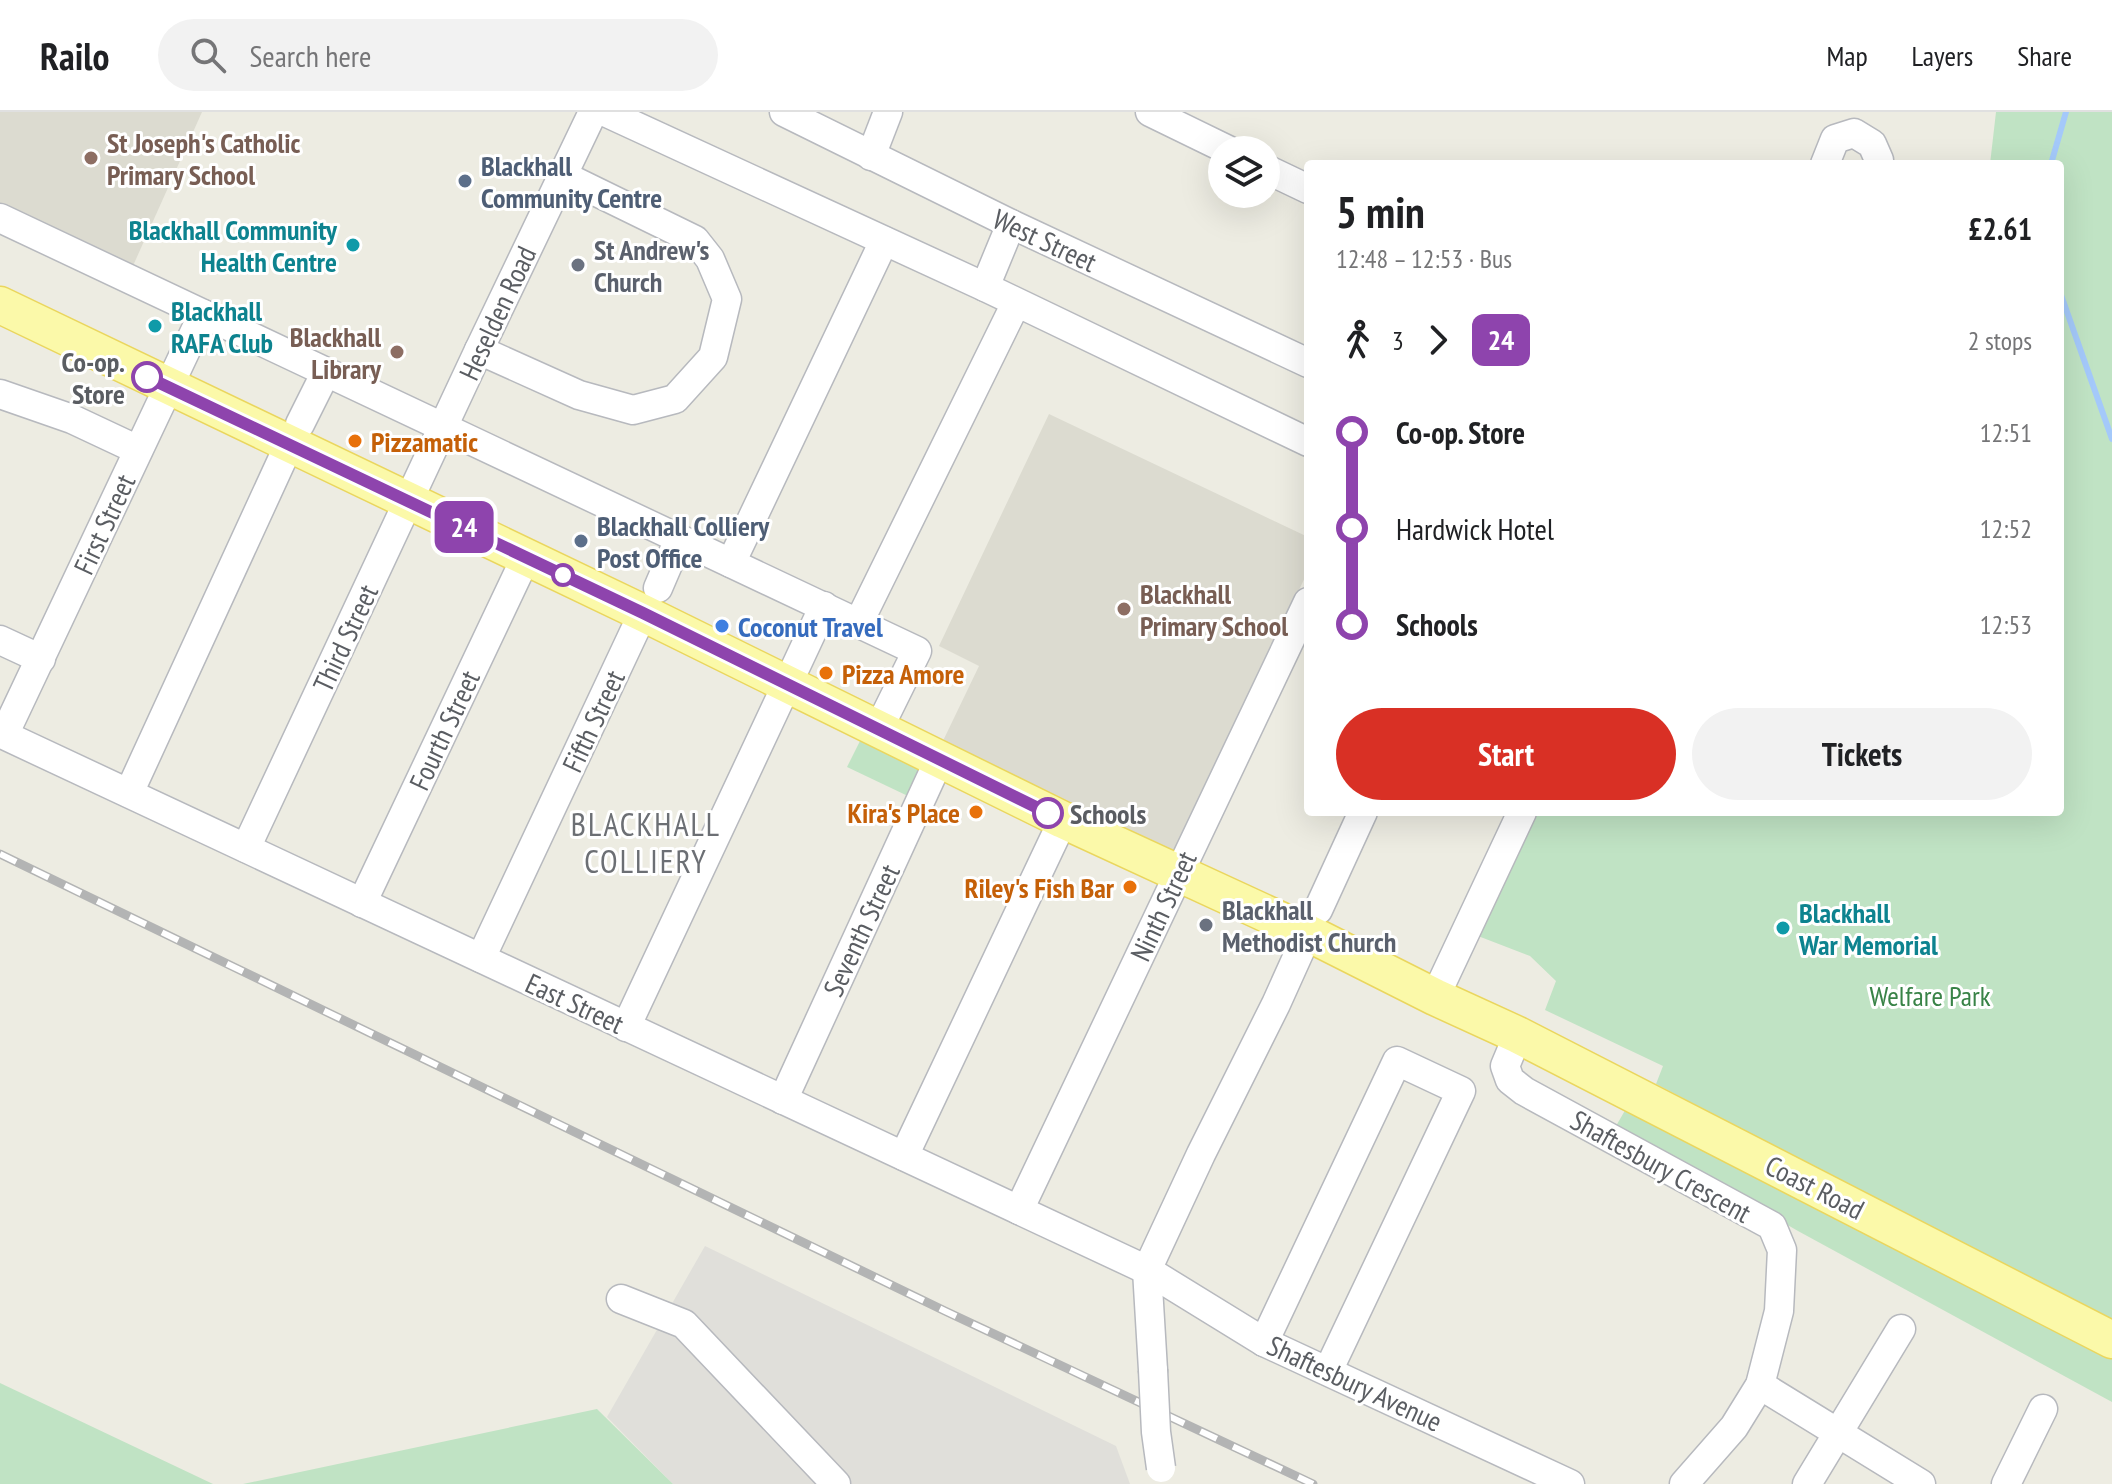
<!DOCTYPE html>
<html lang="en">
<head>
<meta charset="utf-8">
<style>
  :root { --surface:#fff; --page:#f2f2f2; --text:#202124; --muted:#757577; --line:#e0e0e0; --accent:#d93025 }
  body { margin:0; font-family:"PT Sans Narrow",sans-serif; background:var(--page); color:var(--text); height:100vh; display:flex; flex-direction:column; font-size:30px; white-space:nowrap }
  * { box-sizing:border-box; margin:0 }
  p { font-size:26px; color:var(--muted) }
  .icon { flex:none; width:44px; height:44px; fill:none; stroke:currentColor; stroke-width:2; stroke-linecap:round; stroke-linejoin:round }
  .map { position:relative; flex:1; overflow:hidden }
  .drawer { position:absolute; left:1304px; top:48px; width:760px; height:656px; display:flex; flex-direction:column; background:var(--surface); border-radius:8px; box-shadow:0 8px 32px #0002 }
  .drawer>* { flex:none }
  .badge { padding:0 16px; border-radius:12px; font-size:28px; line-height:52px }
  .controls { position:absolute; left:1208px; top:24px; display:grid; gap:16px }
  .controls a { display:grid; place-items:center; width:72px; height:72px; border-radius:50%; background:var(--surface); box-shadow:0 8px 32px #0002; font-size:40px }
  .map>.badge { position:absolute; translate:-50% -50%; box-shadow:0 0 0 4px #fff }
  .legs { display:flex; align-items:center; gap:12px; height:88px; padding:0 32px; font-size:26px }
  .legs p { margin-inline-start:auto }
  .head { display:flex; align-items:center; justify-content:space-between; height:136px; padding:0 32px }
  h1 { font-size:44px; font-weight:600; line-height:60px }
  .button { display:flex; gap:16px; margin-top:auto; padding:16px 32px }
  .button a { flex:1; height:92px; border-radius:48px; background:var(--accent); color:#fff; font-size:32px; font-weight:600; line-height:92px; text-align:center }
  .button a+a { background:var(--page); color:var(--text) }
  ul { padding:0 32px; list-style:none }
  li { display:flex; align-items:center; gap:28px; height:96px; font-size:30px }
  li i { display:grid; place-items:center; width:12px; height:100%; margin:0 10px; background:currentColor }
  li i::after { content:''; width:20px; height:20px; margin:-10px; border:6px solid; border-radius:50%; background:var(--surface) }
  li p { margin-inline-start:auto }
  li:first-child i { background:linear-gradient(#0000 50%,currentColor 0) }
  li:last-child i { background:linear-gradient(currentColor 50%,#0000 0) }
  header { display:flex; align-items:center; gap:48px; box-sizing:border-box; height:112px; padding:0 40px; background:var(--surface); border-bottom:2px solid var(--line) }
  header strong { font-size:38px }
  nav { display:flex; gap:44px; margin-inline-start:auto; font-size:28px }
  .search { width:560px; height:72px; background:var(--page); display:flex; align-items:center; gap:20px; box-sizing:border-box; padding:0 28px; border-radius:44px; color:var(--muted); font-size:30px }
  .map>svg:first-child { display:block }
  .industrial { fill:#e0dfda }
  .education { fill:#dcdbd0 }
  .green { fill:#c0e3c4 }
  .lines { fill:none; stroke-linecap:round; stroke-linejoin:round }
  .stream { stroke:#a4c9fa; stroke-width:6 }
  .minor-casing { stroke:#b7b9be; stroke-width:31 }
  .major-casing { stroke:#ead65e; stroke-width:39 }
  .minor { stroke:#fff; stroke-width:28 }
  .major { stroke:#fbf9a9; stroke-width:36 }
  .rail-casing { stroke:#b3b4b4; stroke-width:9 }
  .rail { stroke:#fff; stroke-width:6; stroke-dasharray:18; stroke-linecap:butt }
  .minor-bridge-casing { stroke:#b7b9be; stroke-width:31; stroke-linecap:butt }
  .minor-bridge { stroke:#fff; stroke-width:28 }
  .line-1-casing { stroke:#fff; stroke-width:18 }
  .line-1 { stroke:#8e44ad; stroke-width:12 }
  .education-dot { fill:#8d6e63; stroke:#fff; stroke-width:3 }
  .service-dot { fill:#5c6f8a; stroke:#fff; stroke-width:3 }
  .culture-dot { fill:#0f9aa8; stroke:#fff; stroke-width:3 }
  .worship-dot { fill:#6b7280; stroke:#fff; stroke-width:3 }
  .stop-1-dot { fill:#fff; stroke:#8e44ad; stroke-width:4 }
  .food-dot { fill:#e8710a; stroke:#fff; stroke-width:3 }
  .shop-dot { fill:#3f7fe0; stroke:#fff; stroke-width:3 }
  .labels { text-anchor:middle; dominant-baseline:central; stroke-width:6; stroke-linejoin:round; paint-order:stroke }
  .education-label { font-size:28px; font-weight:bold; fill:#785e54; stroke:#fff; text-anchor:start }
  .service-label { font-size:28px; font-weight:bold; fill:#4e5e75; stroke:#fff; text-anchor:start }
  .culture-label { font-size:28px; font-weight:bold; fill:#0d838f; stroke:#fff; text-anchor:start }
  .street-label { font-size:28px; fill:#5a5d62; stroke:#fff }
  .worship-label { font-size:28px; font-weight:bold; fill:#5b616d; stroke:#fff; text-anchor:start }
  .stop-label { font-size:28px; font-weight:bold; fill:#5a5d62; stroke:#fff; text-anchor:end }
  .food-label { font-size:28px; font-weight:bold; fill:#c56008; stroke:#fff; text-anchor:start }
  .shop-label { font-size:28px; font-weight:bold; fill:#366cbe; stroke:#fff; text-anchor:start }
  .park-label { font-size:28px; fill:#398347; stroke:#fff }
  .quarter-label { font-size:32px; letter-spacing:2px; fill:#6c6f74; stroke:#fff }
</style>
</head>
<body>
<header>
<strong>Railo</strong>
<div class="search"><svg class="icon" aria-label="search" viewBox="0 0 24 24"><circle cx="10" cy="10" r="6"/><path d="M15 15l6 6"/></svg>Search here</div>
<nav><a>Map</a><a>Layers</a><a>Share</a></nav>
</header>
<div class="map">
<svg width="2112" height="1372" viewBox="0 0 2112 1372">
  <rect width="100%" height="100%" fill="#edece2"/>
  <path class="industrial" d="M705 1134 1116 1334 1130 1372H673L607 1305Z"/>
  <g class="education">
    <path d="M0 0H202L132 156 0 91Z"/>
    <path d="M1049 302 1308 425V459L1172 744 941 633 979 554 939 534Z"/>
  </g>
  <g class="green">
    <path d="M1996 0H2112V1212L1656 972 1663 954 1545 898 1556 869 1530 844 1478 824 1537 700H2060V52H1990Z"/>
    <path d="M860 629 922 659 910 685 847 655Z"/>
    <path d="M1627 995 1937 1150 2112 1247V1290L1798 1119 1616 1014Z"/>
    <path d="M0 1271 213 1372H0Z"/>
    <path d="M597 1297 673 1372H243Z"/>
  </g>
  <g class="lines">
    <g class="stream">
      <path d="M2051 52 2066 0"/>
      <path d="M2060 169 2061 183 2112 327"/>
    </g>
    <g class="minor-casing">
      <g id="minor">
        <path d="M605 0 985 175 1308 330"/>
        <path d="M784 0 1011 112 1308 251"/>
        <path d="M1150 0 1228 38"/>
        <path d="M871 44 888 0"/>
        <path d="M1825 52 1835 27 1854 21 1872 32 1879 48 1877 52"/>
        <path d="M1266 57 1308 77"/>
        <path d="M0 106 917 539 878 618"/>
        <path d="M985 175 1011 112"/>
        <path d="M203 202 4 623 1147 1158 1264 1230 1570 1372"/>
        <path d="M479 238 579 283 633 298 675 287 713 245 727 187 710 147 695 128 562 63"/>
        <path d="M0 282 72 307 138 338"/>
        <path d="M300 312 326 260"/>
        <path d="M731 451 884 129"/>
        <path d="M658 476 679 427"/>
        <path d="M859 510 1016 191"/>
        <path d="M0 528 41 547"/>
        <path d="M796 554 824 494"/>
        <path d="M129 681 282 348"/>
        <path d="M246 736 479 238 593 0"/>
        <path d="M362 791 526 445"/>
        <path d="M1318 798 1363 700"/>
        <path d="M481 846 643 501"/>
        <path d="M1435 885 1522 700"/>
        <path d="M626 915 787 572"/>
        <path d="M1518 923 1505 954 1510 968 1524 979 1772 1114 1782 1138 1779 1199 1760 1273 1734 1315 1684 1372"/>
        <path d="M783 988 939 648"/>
        <path d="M904 1044 1063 708"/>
        <path d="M1019 1098 1308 490"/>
        <path d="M621 1187 684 1212 836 1372"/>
        <path d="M1264 1230 1397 949 1461 979 1328 1259"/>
        <path d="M1153 1258 1147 1158 1201 1042 1276 892 1308 821"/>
        <path d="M1760 1273 1921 1372"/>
        <path d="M1807 1372 1901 1217"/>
        <path d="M2006 1372 2043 1297"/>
      </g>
    </g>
    <g class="major-casing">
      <path id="major" d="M0 193 643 501 1063 708 1308 821 1435 885 1518 923 2112 1228"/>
    </g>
    <use href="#minor" class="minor"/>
    <use href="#major" class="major"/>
    <g class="rail-casing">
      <path id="rail" d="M0 742 945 1199 1313 1372"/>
    </g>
    <use href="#rail" class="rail"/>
    <g class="minor-bridge-casing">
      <path id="minor-bridge" d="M1153 1258 1156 1320 1161 1356"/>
    </g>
    <use href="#minor-bridge" class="minor-bridge"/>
  </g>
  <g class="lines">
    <g class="line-1-casing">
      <path id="line-1" d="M147 265 643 501 1048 701"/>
    </g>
    <use href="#line-1" class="line-1"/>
  </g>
  <g class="education-dot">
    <circle cx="91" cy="46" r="8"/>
    <circle cx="397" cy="240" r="8"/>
    <circle cx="1124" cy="497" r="8"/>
  </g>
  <g class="service-dot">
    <circle cx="465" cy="69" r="8"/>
    <circle cx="581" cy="429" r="8"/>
  </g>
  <g class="culture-dot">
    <circle cx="353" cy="133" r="8"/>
    <circle cx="155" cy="214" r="8"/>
    <circle cx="1783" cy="816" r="8"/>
  </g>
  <g class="worship-dot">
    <circle cx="578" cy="153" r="8"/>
    <circle cx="1206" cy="813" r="8"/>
  </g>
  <g class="stop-1-dot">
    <circle cx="147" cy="265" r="14"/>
    <circle cx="563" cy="463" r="10"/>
    <circle cx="1048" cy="701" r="14"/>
  </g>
  <g class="food-dot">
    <circle cx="355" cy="329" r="8"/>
    <circle cx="826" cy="561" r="8"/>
    <circle cx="976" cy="700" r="8"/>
    <circle cx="1130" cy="775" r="8"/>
  </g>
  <circle class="shop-dot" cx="722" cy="514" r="8"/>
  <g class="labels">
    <g class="education-label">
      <text x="107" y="30">St Joseph's Catholic<tspan x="107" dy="32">Primary School</tspan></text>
      <text x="381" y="224" text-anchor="end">Blackhall<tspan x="381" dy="32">Library</tspan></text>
      <text x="1140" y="481">Blackhall<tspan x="1140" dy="32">Primary School</tspan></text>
    </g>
    <g class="service-label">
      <text x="481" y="53">Blackhall<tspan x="481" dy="32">Community Centre</tspan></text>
      <text x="597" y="413">Blackhall Colliery<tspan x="597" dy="32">Post Office</tspan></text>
    </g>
    <g class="culture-label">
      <text x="337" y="117" text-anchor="end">Blackhall Community<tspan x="337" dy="32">Health Centre</tspan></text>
      <text x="171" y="198">Blackhall<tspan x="171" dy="32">RAFA Club</tspan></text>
      <text x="1799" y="800">Blackhall<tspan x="1799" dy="32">War Memorial</tspan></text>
    </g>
    <g class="street-label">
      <text transform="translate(1045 128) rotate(25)">West Street</text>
      <text transform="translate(497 201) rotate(-65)">Heselden Road</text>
      <text transform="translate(104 412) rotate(-65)">First Street</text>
      <text transform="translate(345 526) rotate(-65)">Third Street</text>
      <text transform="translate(593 609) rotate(-65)">Fifth Street</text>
      <text transform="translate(444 618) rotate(-65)">Fourth Street</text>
      <text transform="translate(1163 794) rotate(-65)">Ninth Street</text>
      <text transform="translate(861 818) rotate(-65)">Seventh Street</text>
      <text transform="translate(575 891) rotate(25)">East Street</text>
      <text transform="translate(1661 1054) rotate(29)">Shaftesbury Crescent</text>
      <text transform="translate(1815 1075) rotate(27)">Coast Road</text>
      <text transform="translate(1355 1271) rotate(25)">Shaftesbury Avenue</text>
    </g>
    <g class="worship-label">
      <text x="594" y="137">St Andrew's<tspan x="594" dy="32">Church</tspan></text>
      <text x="1222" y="797">Blackhall<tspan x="1222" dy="32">Methodist Church</tspan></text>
    </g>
    <g class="stop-label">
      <text x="125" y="249">Co-op.<tspan x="125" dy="32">Store</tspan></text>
      <text x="1070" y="701" text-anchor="start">Schools</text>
    </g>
    <g class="food-label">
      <text x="371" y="329">Pizzamatic</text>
      <text x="842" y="561">Pizza Amore</text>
      <text x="960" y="700" text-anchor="end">Kira's Place</text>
      <text x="1114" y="775" text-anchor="end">Riley's Fish Bar</text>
    </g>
    <g class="shop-label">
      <text x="738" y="514">Coconut Travel</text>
    </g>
    <g class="park-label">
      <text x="1930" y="883">Welfare Park</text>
    </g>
    <g class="quarter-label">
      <text x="646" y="712">BLACKHALL<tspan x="646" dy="37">COLLIERY</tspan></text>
    </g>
  </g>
</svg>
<div class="controls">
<a><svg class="icon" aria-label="layers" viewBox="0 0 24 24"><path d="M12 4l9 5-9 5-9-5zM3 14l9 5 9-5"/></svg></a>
</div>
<b class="badge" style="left:464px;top:415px;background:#8e44ad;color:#fff">24</b>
<section class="drawer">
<div class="head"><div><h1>5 min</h1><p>12:48 – 12:53 · Bus</p></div><b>£2.61</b></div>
<div class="legs"><svg class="icon" aria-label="walk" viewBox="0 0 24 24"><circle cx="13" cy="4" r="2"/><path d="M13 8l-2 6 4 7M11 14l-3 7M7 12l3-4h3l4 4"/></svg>3<svg class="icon" aria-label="forward" viewBox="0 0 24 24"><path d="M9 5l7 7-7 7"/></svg><b class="badge" style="background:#8e44ad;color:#fff">24</b><p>2 stops</p></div>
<ul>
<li><i style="color:#8e44ad"></i><b>Co-op. Store</b><p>12:51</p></li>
<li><i style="color:#8e44ad"></i><span>Hardwick Hotel</span><p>12:52</p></li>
<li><i style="color:#8e44ad"></i><b>Schools</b><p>12:53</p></li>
</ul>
<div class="button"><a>Start</a><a>Tickets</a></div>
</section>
</div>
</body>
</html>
